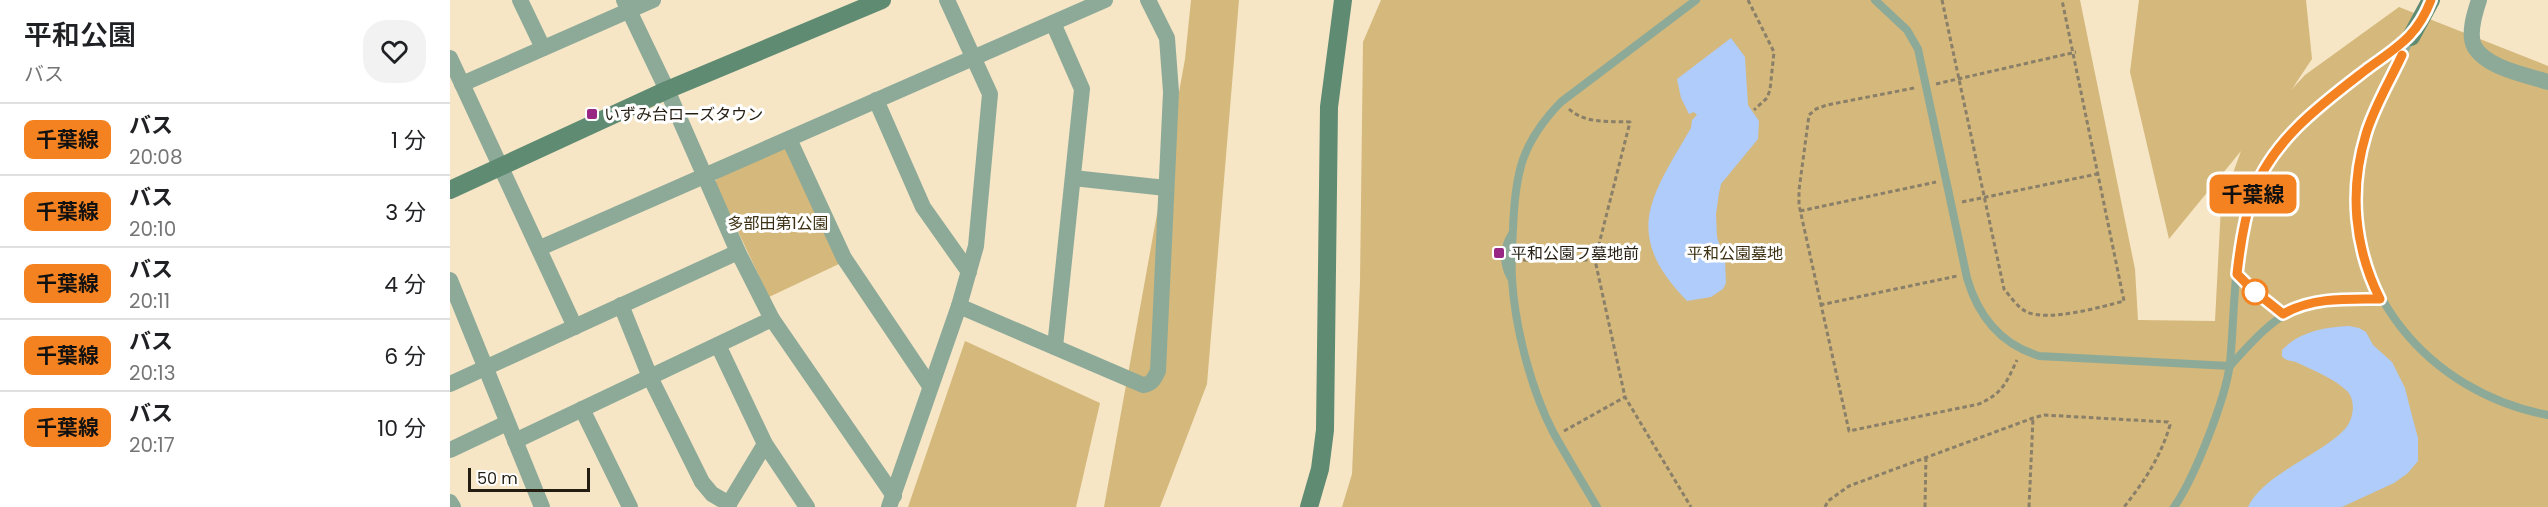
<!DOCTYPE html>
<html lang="ja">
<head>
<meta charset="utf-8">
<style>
  :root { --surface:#fff; --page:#f2f2f2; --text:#202124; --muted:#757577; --line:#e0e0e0 }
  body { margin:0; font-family:Poppins,"Noto Sans JP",sans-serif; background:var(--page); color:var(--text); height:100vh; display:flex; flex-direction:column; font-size:22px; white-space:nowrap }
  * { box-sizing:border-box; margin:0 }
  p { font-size:20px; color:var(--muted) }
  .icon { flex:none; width:33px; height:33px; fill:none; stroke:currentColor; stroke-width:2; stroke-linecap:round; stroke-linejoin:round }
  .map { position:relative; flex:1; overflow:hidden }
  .drawer { display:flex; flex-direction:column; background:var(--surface); width:450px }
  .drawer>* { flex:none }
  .badge { padding:0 12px; border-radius:9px; font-size:21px; line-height:39px }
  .scale { position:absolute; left:18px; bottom:15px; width:122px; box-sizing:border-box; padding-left:6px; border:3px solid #241e12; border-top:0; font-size:16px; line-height:21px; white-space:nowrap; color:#241e12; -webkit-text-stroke:4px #fff; paint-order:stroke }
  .map>.badge { position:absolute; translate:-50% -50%; box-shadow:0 0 0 3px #fff }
  .round { display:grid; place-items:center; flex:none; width:63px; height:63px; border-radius:24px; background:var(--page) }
  .head { display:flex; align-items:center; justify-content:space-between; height:102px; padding:0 24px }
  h1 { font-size:28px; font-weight:600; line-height:45px }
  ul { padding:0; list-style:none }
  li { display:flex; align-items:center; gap:18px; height:72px; padding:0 24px; border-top:2px solid var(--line) }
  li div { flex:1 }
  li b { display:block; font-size:22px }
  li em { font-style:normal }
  li .badge { min-width:66px; font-weight:700; text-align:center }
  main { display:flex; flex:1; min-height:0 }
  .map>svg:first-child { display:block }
  .green { fill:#d5b87b }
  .water { fill:#afccfa }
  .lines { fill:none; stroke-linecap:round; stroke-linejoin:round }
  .path { stroke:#8a7f69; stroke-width:3; stroke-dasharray:4.5 3; stroke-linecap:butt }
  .lane { stroke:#8daa99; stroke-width:8 }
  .street { stroke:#8daa99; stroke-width:16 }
  .secondary { stroke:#5f8b73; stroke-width:18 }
  .line-casing { stroke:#fff; stroke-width:14 }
  .line { stroke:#f58220; stroke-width:9 }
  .poi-dot { fill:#982683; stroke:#fff; stroke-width:2 }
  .stop-dot { fill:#fff; stroke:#f58220; stroke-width:3 }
  .labels { text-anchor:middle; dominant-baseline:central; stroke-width:6; stroke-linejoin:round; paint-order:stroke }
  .poi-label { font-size:16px; fill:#241e12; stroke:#fff; text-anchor:start }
  .park-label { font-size:16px; fill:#3d3012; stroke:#fff }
</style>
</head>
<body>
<main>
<section class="drawer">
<div class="head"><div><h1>平和公園</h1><p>バス</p></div><a class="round"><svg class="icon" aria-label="heart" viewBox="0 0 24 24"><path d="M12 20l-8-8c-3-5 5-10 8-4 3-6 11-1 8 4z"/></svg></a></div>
<ul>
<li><span class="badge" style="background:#f58220;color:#111">千葉線</span><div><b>バス</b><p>20:08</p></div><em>1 分</em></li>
<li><span class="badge" style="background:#f58220;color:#111">千葉線</span><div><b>バス</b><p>20:10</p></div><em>3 分</em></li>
<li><span class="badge" style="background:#f58220;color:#111">千葉線</span><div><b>バス</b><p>20:11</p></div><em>4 分</em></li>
<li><span class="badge" style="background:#f58220;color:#111">千葉線</span><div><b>バス</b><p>20:13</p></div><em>6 分</em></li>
<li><span class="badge" style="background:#f58220;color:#111">千葉線</span><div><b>バス</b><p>20:17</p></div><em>10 分</em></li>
</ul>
</section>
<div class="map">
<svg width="2098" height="507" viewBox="0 0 2098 507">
  <rect width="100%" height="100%" fill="#f6e6c6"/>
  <g class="green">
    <path d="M741 0H789L757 384 710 507H654L735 59Z"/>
    <path d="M931 0H1630L1685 269 1688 320 1765 321 1771 206 1791 151 1719 239 1680 72 1689 0H1856L1862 59 1842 89 1855 75 1949 7 2098 66V507H892L902 474 910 282 913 42Z"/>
    <path d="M333 148 338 150 391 263 319 297 265 183 268 175Z"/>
    <path d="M515 341 650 403 626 507H458Z"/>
  </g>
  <g class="water">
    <path d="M1281 38 1295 57 1298 105 1309 121 1308 139 1271 184 1269 193 1266 214 1267 237 1275 261 1276 283 1273 289 1261 297 1237 301C1172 234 1200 198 1241 128L1242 120 1247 115 1244 112 1239 114 1231 98 1227 79Z"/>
    <path d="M1899 326 1909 328 1916 332 1923 345 1942 362 1955 388 1961 412 1968 438V461L1958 473 1944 483 1892 507H1798C1813 474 1871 455 1895 429 1904 419 1906 400 1897 391 1885 379 1863 370 1848 363 1842 360 1836 362 1832 356V350C1849 332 1875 327 1899 326Z"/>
  </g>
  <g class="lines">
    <g class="path">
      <path d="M1298 0 1324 52 1320 90 1317 98 1304 110"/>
      <path d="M1492 0 1554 289C1560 296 1568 308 1577 312 1599 322 1651 307 1674 301L1612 0"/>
      <path d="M1486 84 1626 52"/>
      <path d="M1464 88 1377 105 1366 109 1359 115 1349 190V205L1399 431 1529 404C1553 393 1556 383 1567 360"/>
      <path d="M1119 109C1135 124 1159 121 1180 122L1145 260 1175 397 1241 507"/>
      <path d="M1512 202 1647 174"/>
      <path d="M1350 211 1486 182"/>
      <path d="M1073 260H1145"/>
      <path d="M1370 305 1507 276"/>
      <path d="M1114 431 1175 397"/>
      <path d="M1375 507 1378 501 1399 486 1583 418 1594 415 1718 422 1720 425C1711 456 1694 482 1674 507"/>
      <path d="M1475 507 1476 456"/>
      <path d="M1579 507 1583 418"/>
    </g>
    <g class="lane">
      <path d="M1425 0 1457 30 1468 49 1517 278C1528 316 1550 344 1589 356L1780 366"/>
      <path d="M1961 38C1941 78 1916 119 1909 163 1888 287 1979 393 2098 415"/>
      <path d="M1787 274 1803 290 1833 314"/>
      <path d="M1061 278C1053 264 1053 248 1062 234"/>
      <path d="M1780 366C1835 304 1848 299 1931 299"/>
      <path d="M1147 507C1132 482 1117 457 1103 432 1081 389 1065 328 1062 279 1061 263 1062 246 1063 229 1065 174 1071 143 1111 102L1246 0"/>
      <path d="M1724 507C1744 479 1776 398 1780 363 1786 301 1782 232 1811 175 1841 119 1909 72 1961 37"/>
    </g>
    <g class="street">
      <path d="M70 0 93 48"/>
      <path d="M174 0 217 90 288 252 322 319 444 496"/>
      <path d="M2029 0C2025 12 2018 33 2024 46 2036 68 2076 75 2098 82"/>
      <path d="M603 23 632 89 605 347"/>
      <path d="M0 58 125 327"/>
      <path d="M12 84 203 0"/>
      <path d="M426 100 473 207 519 272"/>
      <path d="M339 139 394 258 480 386"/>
      <path d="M623 178 716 188"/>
      <path d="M90 248 655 0"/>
      <path d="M0 280 92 507"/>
      <path d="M171 305 200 377 252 482 262 494 279 504"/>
      <path d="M509 306 693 385C702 384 704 379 708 371L721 92 717 38 698 0"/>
      <path d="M268 345 315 444 357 507"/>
      <path d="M0 384 288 252"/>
      <path d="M132 409 180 507"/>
      <path d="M65 441 322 319"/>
      <path d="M0 450 57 423"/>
      <path d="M0 502 3 507"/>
      <path d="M277 507 315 444"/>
      <path d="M439 507 509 306 526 246 540 94 497 0"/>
    </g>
    <g class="secondary">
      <path d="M1961 37 1981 0"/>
      <path d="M0 190 217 90 432 0"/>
      <path d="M859 507 870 469 875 430 879 107 893 0"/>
    </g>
  </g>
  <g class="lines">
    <g class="line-casing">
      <path id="line" d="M1952 55C1940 81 1924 107 1916 134 1899 190 1904 247 1930 299 1897 299 1863 297 1833 314L1803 290 1787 274C1790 247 1794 219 1803 193 1823 139 1873 103 1917 69 1947 47 1967 37 1981 0"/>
    </g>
    <use href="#line" class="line"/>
  </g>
  <g class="poi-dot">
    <rect x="136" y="108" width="12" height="12" rx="3"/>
    <rect x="1043" y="247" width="12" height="12" rx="3"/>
  </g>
  <circle class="stop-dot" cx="1805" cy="292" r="12"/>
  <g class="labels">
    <g class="poi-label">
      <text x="154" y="114">いずみ台ローズタウン</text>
      <text x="1061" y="253">平和公園フ墓地前</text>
    </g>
    <g class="park-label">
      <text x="328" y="223">多部田第1公園</text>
      <text x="1285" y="253">平和公園墓地</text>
    </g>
  </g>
</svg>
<div class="scale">50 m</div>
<b class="badge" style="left:1803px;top:194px;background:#f58220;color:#111">千葉線</b>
</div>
</main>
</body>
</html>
